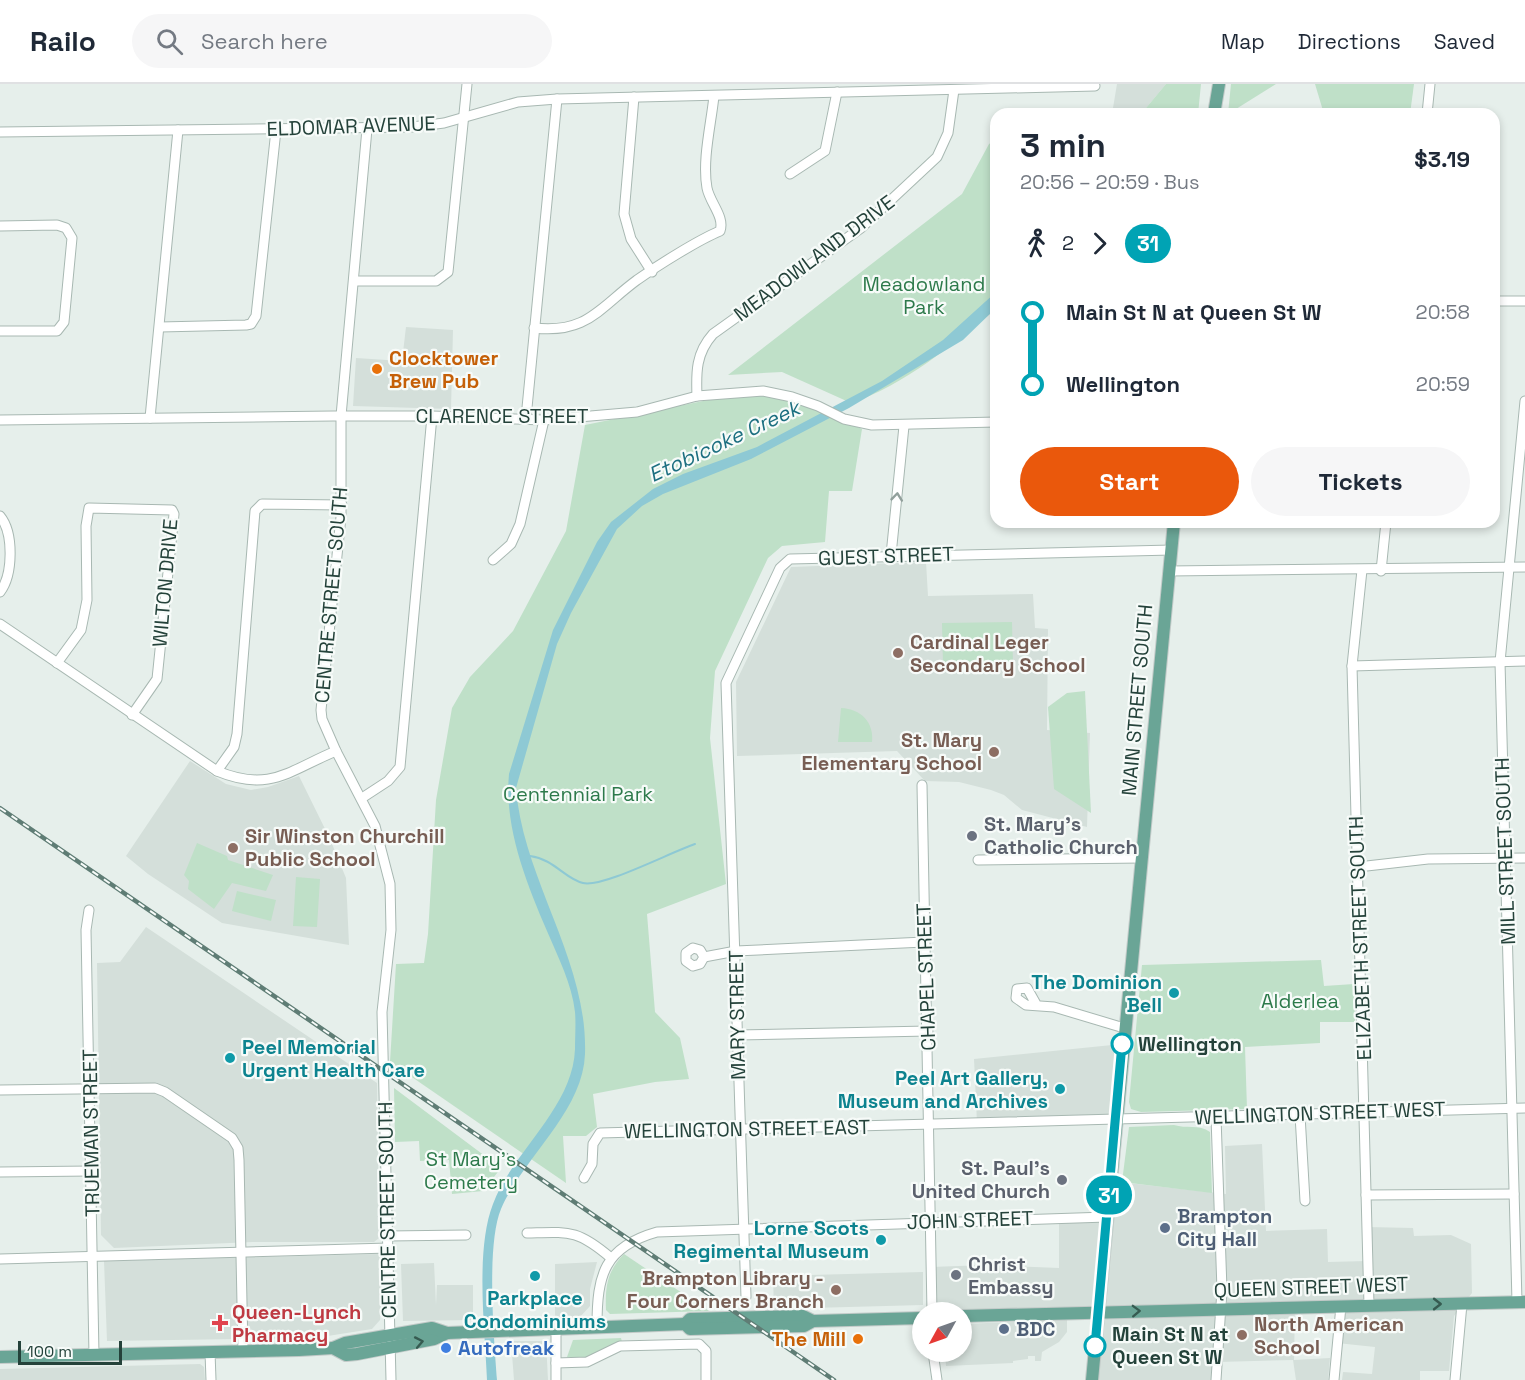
<!DOCTYPE html>
<html lang="en">
<head>
<meta charset="utf-8">
<style>
  :root { --surface:#fff; --page:#f6f6f7; --text:#1f2937; --muted:#747a83; --line:#e0e1e3; --accent:#ea580c }
  body { margin:0; font-family:"Space Grotesk",sans-serif; background:var(--page); color:var(--text); height:100vh; display:flex; flex-direction:column; font-size:22px; white-space:nowrap }
  * { box-sizing:border-box; margin:0 }
  p { font-size:20px; color:var(--muted) }
  .icon { flex:none; width:33px; height:33px; fill:none; stroke:currentColor; stroke-width:2; stroke-linecap:round; stroke-linejoin:round }
  .map { position:relative; flex:1; overflow:hidden }
  .sheet { position:absolute; left:990px; top:24px; width:510px; height:420px; display:flex; flex-direction:column; background:var(--surface); border-radius:18px; box-shadow:0 3px 9px #0003 }
  .sheet>* { flex:none }
  .badge { padding:0 12px; border-radius:20px; font-size:21px; line-height:39px }
  .needle { width:39px; rotate:230deg }
  .fabs { position:absolute; left:912px; top:1218px; display:grid; gap:12px }
  .fabs a { display:grid; place-items:center; width:60px; height:60px; border-radius:50%; background:var(--surface); box-shadow:0 3px 9px #0003; font-size:30px }
  .scale { position:absolute; left:18px; bottom:15px; width:104px; box-sizing:border-box; padding-left:6px; border:3px solid #24423a; border-top:0; font-size:16px; line-height:21px; white-space:nowrap; color:#24423a; -webkit-text-stroke:4px #f7fbf9; paint-order:stroke }
  .map>.badge { position:absolute; translate:-50% -50%; box-shadow:0 0 0 3px #fff }
  .legs { display:flex; align-items:center; gap:9px; height:66px; padding:0 30px; font-size:20px }
  .legs p { margin-inline-start:auto }
  .headline { display:flex; align-items:center; justify-content:space-between; height:102px; padding:0 30px }
  h1 { font-size:33px; font-weight:700; line-height:45px }
  .action { display:flex; gap:12px; margin-top:auto; padding:12px 30px }
  .action a { flex:1; height:69px; border-radius:36px; background:var(--accent); color:#fff; font-size:24px; font-weight:700; line-height:69px; text-align:center }
  .action a+a { background:var(--page); color:var(--text) }
  ul { padding:0 30px; list-style:none }
  li { display:flex; align-items:center; gap:21px; height:72px; font-size:22px }
  li i { display:grid; place-items:center; width:9px; height:100%; margin:0 8px; background:currentColor }
  li i::after { content:''; width:15px; height:15px; margin:-8px; border:4px solid; border-radius:50%; background:var(--surface) }
  li p { margin-inline-start:auto }
  li:first-child i { background:linear-gradient(#0000 50%,currentColor 0) }
  li:last-child i { background:linear-gradient(currentColor 50%,#0000 0) }
  header { display:flex; align-items:center; gap:36px; box-sizing:border-box; height:84px; padding:0 30px; background:var(--surface); border-bottom:2px solid var(--line) }
  header strong { font-size:28px }
  nav { display:flex; gap:33px; margin-inline-start:auto; font-size:21px }
  .search { width:420px; height:54px; background:var(--page); display:flex; align-items:center; gap:15px; box-sizing:border-box; padding:0 21px; border-radius:33px; color:var(--muted); font-size:22px }
  .map>svg:first-child { display:block }
  .built { fill:#d4dfda }
  .green { fill:#bfe0c8 }
  .water { fill:#8ec9d4 }
  .lines { fill:none; stroke-linecap:round; stroke-linejoin:round }
  .stream { stroke:#8ec9d4; stroke-width:2 }
  .minor-casing { stroke:#a8b8b2; stroke-width:11 }
  .major-casing { stroke:#c2cac8; stroke-width:14 }
  .minor { stroke:#fff; stroke-width:9 }
  .major { stroke:#6aa596; stroke-width:12 }
  .rail-casing { stroke:#5f7d75; stroke-width:4.5 }
  .rail { stroke:#f7fbf9; stroke-width:2; stroke-dasharray:7; stroke-linecap:butt }
  .oneway { stroke:#92a09c }
  .oneway2 { stroke:#365b51 }
  .line-1-casing { stroke:#fff; stroke-width:14 }
  .line-1 { stroke:#00a3b4; stroke-width:9 }
  .food-dot { fill:#e8710a; stroke:#f7fbf9; stroke-width:2 }
  .education-dot { fill:#8d6e63; stroke:#f7fbf9; stroke-width:2 }
  .worship-dot { fill:#6b7280; stroke:#f7fbf9; stroke-width:2 }
  .culture-dot { fill:#0f9aa8; stroke:#f7fbf9; stroke-width:2 }
  .stop-1-dot { fill:#fff; stroke:#00a3b4; stroke-width:3 }
  .service-dot { fill:#5c6f8a; stroke:#f7fbf9; stroke-width:2 }
  .health-dot { fill:#e0444e; stroke:#f7fbf9; stroke-width:2 }
  .shop-dot { fill:#3f7fe0; stroke:#f7fbf9; stroke-width:2 }
  .labels { text-anchor:middle; dominant-baseline:central; stroke-width:4.5; stroke-linejoin:round; paint-order:stroke }
  .street-label { font-size:20px; fill:#24423a; stroke:#f7fbf9 }
  .park-label { font-size:20px; fill:#2d7a4b; stroke:#f7fbf9 }
  .food-label { font-size:20px; font-weight:bold; fill:#c56008; stroke:#f7fbf9; text-anchor:start }
  .education-label { font-size:20px; font-weight:bold; fill:#785e54; stroke:#f7fbf9; text-anchor:start }
  .worship-label { font-size:20px; font-weight:bold; fill:#5b616d; stroke:#f7fbf9; text-anchor:start }
  .culture-label { font-size:20px; font-weight:bold; fill:#0d838f; stroke:#f7fbf9; text-anchor:end }
  .stop-label { font-size:20px; font-weight:bold; fill:#24423a; stroke:#f7fbf9; text-anchor:start }
  .service-label { font-size:20px; font-weight:bold; fill:#4e5e75; stroke:#f7fbf9; text-anchor:start }
  .health-label { font-size:20px; font-weight:bold; fill:#be3a42; stroke:#f7fbf9; text-anchor:start }
  .shop-label { font-size:20px; font-weight:bold; fill:#366cbe; stroke:#f7fbf9; text-anchor:start }
  .water-label { font-size:21px; font-style:italic; fill:#1c6f80; stroke:#f7fbf9 }
</style>
</head>
<body>
<header>
<strong>Railo</strong>
<div class="search"><svg class="icon" aria-label="search" viewBox="0 0 24 24"><circle cx="10" cy="10" r="6"/><path d="M15 15l6 6"/></svg>Search here</div>
<nav><a>Map</a><a>Directions</a><a>Saved</a></nav>
</header>
<div class="map">
<svg width="1525" height="1296" viewBox="0 0 1525 1296">
  <rect width="100%" height="100%" fill="#e6efeb"/>
  <g class="built">
    <path d="M1117 0H1166L1141 30H1112Z"/>
    <path d="M406 243 453 246 451 325 353 322 356 274 402 277Z"/>
    <path d="M926 478 928 512 1033 510 1035 544 1048 545 1047 646 1090 649 1087 743 1022 726 1004 711 991 706 959 698 925 697 897 667 737 672 736 598 791 483Z"/>
    <path d="M190 677 226 700 251 706 268 703 299 692 330 755 346 794 349 861 222 839 148 790 126 772Z"/>
    <path d="M146 843 377 999 379 1154 374 1158H253L114 1164 101 1151 97 879 120 878Z"/>
    <path d="M1122 960 1115 1035 977 1039 974 975Z"/>
    <path d="M1262 1060 1266 1147 1327 1145 1328 1178 1367 1177V1143L1413 1144 1414 1152 1451 1151 1471 1160 1472 1209 1454 1232 1449 1287H1420V1296H1342L1343 1288 1372 1290 1375 1263 1337 1259 1341 1222 1295 1223 1294 1276 1330 1274 1328 1296H1296L1293 1276 1218 1278 1216 1296H1092L1098 1228H932L931 1183 986 1181 1059 1184V1132L1107 1133 1110 1097 1226 1110 1225 1062Z"/>
    <path d="M378 1170 384 1177 380 1236 372 1245 315 1254 107 1257 104 1177Z"/>
    <path d="M597 1178 590 1205V1222L579 1234H555V1180Z"/>
    <path d="M434 1179 436 1221 437 1201H473V1236L403 1237 401 1180Z"/>
    <path d="M923 1188V1221L774 1225 773 1192Z"/>
    <path d="M1067 1236V1248L1059 1258 1042 1268 1041 1277H1035V1272H1028V1275L1013 1277V1279L946 1282 945 1268H962V1240Z"/>
    <path d="M511 1257H546L548 1296H514Z"/>
    <path d="M200 1280 204 1283 205 1296H0V1285Z"/>
  </g>
  <g class="green">
    <path d="M1166 0H1201L1198 30H1141Z"/>
    <path d="M1231 0H1276L1228 30Z"/>
    <path d="M1315 0H1414L1410 30H1324Z"/>
    <path d="M996 56V225C955 259 903 302 851 319L782 288 728 291 962 110 989 60Z"/>
    <path d="M771 310 804 319 862 345 852 407H829L825 458 782 462 768 474 715 587 710 654 726 800 647 830 655 928 680 954 689 995 655 998 593 1010 597 1043 586 1052H563L566 1099 390 978 396 880 424 879 428 850 436 716 452 624 470 593 513 547 566 447 585 341 708 316Z"/>
    <path d="M1012 538 1013 581H943L942 539Z"/>
    <path d="M1085 607 1091 729 1054 705 1048 623 1067 609Z"/>
    <path d="M841 624C861 625 874 638 872 658H838Z"/>
    <path d="M197 759 227 772 228 776 273 791 266 807 232 799 214 825 188 805 189 797 184 791Z"/>
    <path d="M296 793 320 795 317 843 293 842Z"/>
    <path d="M237 807 276 816 271 837 232 827Z"/>
    <path d="M1321 876 1324 902 1354 900 1355 938H1320V959L1245 963 1247 1025 1141 1028 1131 1025 1129 1018 1142 881Z"/>
    <path d="M394 1004 501 1084 483 1107 452 1110 449 1076 420 1077 419 1057 395 1058Z"/>
    <path d="M1174 1041C1186 1045 1199 1040 1210 1048L1212 1109 1122 1098 1129 1043Z"/>
    <path d="M624 1170 709 1227 610 1230 606 1226C605 1203 607 1187 624 1170Z"/>
    <path d="M621 1254 622 1258 589 1273H567L573 1256Z"/>
  </g>
  <path class="water" d="M996 208V224L963 256 849 324 751 375 663 410 642 422 617 445 571 529 557 560 516 704C523 796 588 876 585 970 583 1028 522 1075 501 1125 486 1161 494 1254 497 1296H487C485 1246 475 1166 493 1120 512 1068 573 1024 575 965 575 953 576 940 575 928 572 900 558 873 547 847 526 798 504 743 509 690L553 546 597 458 611 438 653 405 683 390 757 363 882 297 943 256Z"/>
  <g class="lines">
    <path class="stream" d="M530 772C554 775 565 795 583 799 602 804 671 768 695 760"/>
    <g class="minor-casing">
      <g id="minor">
        <path d="M634 13 624 130 631 155 652 188"/>
        <path d="M1427 30 1430 0"/>
        <path d="M367 45 341 332V433L321 626 322 635 336 667 375 742 390 800 391 846 382 928 391 1296"/>
        <path d="M0 48 412 43 444 39 518 18 557 15 1095 2"/>
        <path d="M790 90 825 67 837 8"/>
        <path d="M0 142 57 141 66 144 72 154 64 238 57 247H0"/>
        <path d="M354 197H436L448 188 467 0"/>
        <path d="M1494 217H1525"/>
        <path d="M160 243 246 241 251 240 256 232 276 46"/>
        <path d="M534 244C587 250 599 224 637 196 657 182 698 156 720 147 725 133 710 119 707 104 702 76 711 41 714 12"/>
        <path d="M697 312C696 288 696 269 713 250L861 144 937 73 948 49 954 6"/>
        <path d="M150 334 178 46"/>
        <path d="M526 334 557 15"/>
        <path d="M0 336 333 332H432L544 336 637 328 697 312 763 307 792 313 818 322 844 335 872 341 996 338"/>
        <path d="M0 432C14 449 13 491 0 508"/>
        <path d="M891 471 904 342"/>
        <path d="M493 476 511 460 520 440 544 336"/>
        <path d="M1362 486 1352 582 1369 1221"/>
        <path d="M1169 487 1525 483"/>
        <path d="M1381 487 1386 438"/>
        <path d="M0 540 217 687C270 709 290 686 336 667"/>
        <path d="M57 579 81 546 87 516 86 442 89 424 172 426 174 430 157 595 132 631"/>
        <path d="M1352 582 1525 577"/>
        <path d="M217 687 234 663 237 650 255 427 262 420 342 421"/>
        <path d="M922 701 932 1228"/>
        <path d="M362 714 388 697 400 683 432 332"/>
        <path d="M978 776 1142 774"/>
        <path d="M1358 783 1428 775 1525 774"/>
        <path d="M89 826 86 846 94 1271"/>
        <path d="M693 864 700 866 704 873 700 880 693 882 686 877V869Z"/>
        <path d="M704 873 736 867 924 858"/>
        <path d="M1036 920 1027 904 1017 905 1016 914 1026 921 1054 923 1124 944"/>
        <path d="M738 951 928 947"/>
        <path d="M0 1006 155 1004 165 1008 232 1054 238 1064 239 1076 243 1267"/>
        <path d="M1300 1031 1305 1117"/>
        <path d="M0 1088 91 1087"/>
        <path d="M584 1094 592 1080 593 1060 600 1049 1525 1024"/>
        <path d="M1366 1111 1514 1110"/>
        <path d="M527 1149C569 1148 577 1145 611 1174"/>
        <path d="M388 1152 466 1151"/>
        <path d="M0 1175 389 1164"/>
        <path d="M746 1213 726 599 780 484 790 475 1172 466"/>
        <path d="M1517 1218 1500 578 1525 317"/>
        <path d="M597 1242C597 1191 604 1163 657 1148L1107 1133"/>
        <path d="M556 1243V1296"/>
        <path d="M210 1268 211 1296"/>
        <path d="M933 1268 937 1296"/>
        <path d="M556 1279 587 1278 620 1262 699 1260 706 1267V1296"/>
        <path d="M1216 1296 1222 1206 1216 1033"/>
        <path d="M1334 1296 1341 1222"/>
        <path d="M1455 1296 1462 1220"/>
      </g>
    </g>
    <g class="major-casing">
      <g id="major">
        <path d="M1214 30 1219 0"/>
        <path d="M962 1232 1525 1218"/>
        <path d="M685 1240 690 1235 803 1232 813 1237"/>
        <path d="M333 1264 346 1271 357 1270 434 1255 447 1249"/>
        <path d="M0 1273 299 1266 333 1264 345 1259 432 1244 447 1249 685 1240 690 1245 804 1242 813 1237 922 1234"/>
        <path d="M1092 1296 1174 438"/>
      </g>
    </g>
    <use href="#minor" class="minor"/>
    <use href="#major" class="major"/>
    <g class="rail-casing">
      <path id="rail" d="M0 724 834 1296"/>
    </g>
    <use href="#rail" class="rail"/>
  </g>
  <defs><path id="oneway-chevron" d="M-2-3.5L2.5 0L-2 3.5" fill="none" stroke-width="1.6" stroke-linecap="round" stroke-linejoin="round" transform="scale(1.5)"/></defs>
  <use class="oneway" href="#oneway-chevron" transform="translate(897 413) rotate(-84)"/>
  <g class="oneway2">
    <use href="#oneway-chevron" transform="translate(1437 1220)"/>
    <use href="#oneway-chevron" transform="translate(1136 1227) rotate(-2)"/>
    <use href="#oneway-chevron" transform="translate(419 1258) rotate(-11)"/>
  </g>
  <g class="lines">
    <g class="line-1-casing">
      <path id="line-1" d="M1095 1262 1122 960"/>
    </g>
    <use href="#line-1" class="line-1"/>
  </g>
  <g class="food-dot">
    <circle cx="377" cy="285" r="6"/>
    <circle cx="858" cy="1255" r="6"/>
  </g>
  <g class="education-dot">
    <circle cx="898" cy="569" r="6"/>
    <circle cx="994" cy="668" r="6"/>
    <circle cx="233" cy="764" r="6"/>
    <circle cx="836" cy="1206" r="6"/>
    <circle cx="1242" cy="1251" r="6"/>
  </g>
  <g class="worship-dot">
    <circle cx="972" cy="752" r="6"/>
    <circle cx="1062" cy="1096" r="6"/>
    <circle cx="956" cy="1191" r="6"/>
  </g>
  <g class="culture-dot">
    <circle cx="1174" cy="909" r="6"/>
    <circle cx="230" cy="974" r="6"/>
    <circle cx="1060" cy="1005" r="6"/>
    <circle cx="881" cy="1156" r="6"/>
    <circle cx="535" cy="1192" r="6"/>
  </g>
  <g class="stop-1-dot">
    <circle cx="1122" cy="960" r="10"/>
    <circle cx="1095" cy="1262" r="10"/>
  </g>
  <g class="service-dot">
    <circle cx="1165" cy="1144" r="6"/>
    <circle cx="1004" cy="1245" r="6"/>
  </g>
  <path class="health-dot" d="M217 1230h6v6h6v6h-6v6h-6v-6h-6v-6h6z"/>
  <circle class="shop-dot" cx="446" cy="1264" r="6"/>
  <g class="labels">
    <g class="street-label">
      <text transform="translate(351 42) rotate(-2)">ELDOMAR AVENUE</text>
      <text transform="translate(814 174) rotate(-37)">MEADOWLAND DRIVE</text>
      <text x="502" y="332">CLARENCE STREET</text>
      <text transform="translate(886 472) rotate(-2)">GUEST STREET</text>
      <text transform="translate(165 499) rotate(-85)">WILTON DRIVE</text>
      <text transform="translate(331 511) rotate(-85)">CENTRE STREET SOUTH</text>
      <text transform="translate(1137 616) rotate(-85)">MAIN STREET SOUTH</text>
      <text transform="translate(1505 767) rotate(-92)">MILL STREET SOUTH</text>
      <text transform="translate(1360 854) rotate(-92)">ELIZABETH STREET SOUTH</text>
      <text transform="translate(926 893) rotate(-92)">CHAPEL STREET</text>
      <text transform="translate(737 931) rotate(-91)">MARY STREET</text>
      <text transform="translate(1320 1029) rotate(-2)">WELLINGTON STREET WEST</text>
      <text transform="translate(747 1045) rotate(-1)">WELLINGTON STREET EAST</text>
      <text transform="translate(91 1049) rotate(-91)">TRUEMAN STREET</text>
      <text transform="translate(387 1126) rotate(-91)">CENTRE STREET SOUTH</text>
      <text transform="translate(970 1136) rotate(-2)">JOHN STREET</text>
      <text transform="translate(1311 1203) rotate(-2)">QUEEN STREET WEST</text>
    </g>
    <g class="park-label">
      <text x="924" y="200">Meadowland<tspan x="924" dy="23">Park</tspan></text>
      <text x="578" y="710">Centennial Park</text>
      <text x="1300" y="917">Alderlea</text>
      <text x="471" y="1075">St Mary's<tspan x="471" dy="23">Cemetery</tspan></text>
    </g>
    <g class="food-label">
      <text x="389" y="274">Clocktower<tspan x="389" dy="23">Brew Pub</tspan></text>
      <text x="846" y="1255" text-anchor="end">The Mill</text>
    </g>
    <g class="education-label">
      <text x="910" y="558">Cardinal Leger<tspan x="910" dy="23">Secondary School</tspan></text>
      <text x="982" y="656" text-anchor="end">St. Mary<tspan x="982" dy="23">Elementary School</tspan></text>
      <text x="245" y="752">Sir Winston Churchill<tspan x="245" dy="23">Public School</tspan></text>
      <text x="824" y="1194" text-anchor="end">Brampton Library -<tspan x="824" dy="23">Four Corners Branch</tspan></text>
      <text x="1254" y="1240">North American<tspan x="1254" dy="23">School</tspan></text>
    </g>
    <g class="worship-label">
      <text x="984" y="740">St. Mary's<tspan x="984" dy="23">Catholic Church</tspan></text>
      <text x="1050" y="1084" text-anchor="end">St. Paul's<tspan x="1050" dy="23">United Church</tspan></text>
      <text x="968" y="1180">Christ<tspan x="968" dy="23">Embassy</tspan></text>
    </g>
    <g class="culture-label">
      <text x="1162" y="898">The Dominion<tspan x="1162" dy="23">Bell</tspan></text>
      <text x="242" y="963" text-anchor="start">Peel Memorial<tspan x="242" dy="23">Urgent Health Care</tspan></text>
      <text x="1048" y="994">Peel Art Gallery,<tspan x="1048" dy="23">Museum and Archives</tspan></text>
      <text x="869" y="1144">Lorne Scots<tspan x="869" dy="23">Regimental Museum</tspan></text>
      <text x="535" y="1214" text-anchor="middle">Parkplace<tspan x="535" dy="23">Condominiums</tspan></text>
    </g>
    <g class="stop-label">
      <text x="1138" y="960">Wellington</text>
      <text x="1112" y="1250">Main St N at<tspan x="1112" dy="23">Queen St W</tspan></text>
    </g>
    <g class="service-label">
      <text x="1177" y="1132">Brampton<tspan x="1177" dy="23">City Hall</tspan></text>
      <text x="1016" y="1245">BDC</text>
    </g>
    <g class="health-label">
      <text x="232" y="1228">Queen-Lynch<tspan x="232" dy="23">Pharmacy</tspan></text>
    </g>
    <g class="shop-label">
      <text x="458" y="1264">Autofreak</text>
    </g>
    <g class="water-label">
      <text transform="translate(724 357) rotate(-25)">Etobicoke Creek</text>
    </g>
  </g>
</svg>
<div class="fabs">
<a><svg class="needle" viewBox="-14 -14 28 28"><path d="M0-13l5 13h-10z" fill="#e53935"/><path d="M0 13l5-13h-10z" fill="#747a83"/></svg></a>
</div>
<div class="scale">100 m</div>
<b class="badge" style="left:1109px;top:1111px;background:#00a3b4;color:#fff">31</b>
<section class="sheet">
<div class="headline"><div><h1>3 min</h1><p>20:56 – 20:59 · Bus</p></div><b>$3.19</b></div>
<div class="legs"><svg class="icon" aria-label="walk" viewBox="0 0 24 24"><circle cx="13" cy="4" r="2"/><path d="M13 8l-2 6 4 7M11 14l-3 7M7 12l3-4h3l4 4"/></svg>2<svg class="icon" aria-label="forward" viewBox="0 0 24 24"><path d="M9 5l7 7-7 7"/></svg><b class="badge" style="background:#00a3b4;color:#fff">31</b></div>
<ul>
<li><i style="color:#00a3b4"></i><b>Main St N at Queen St W</b><p>20:58</p></li>
<li><i style="color:#00a3b4"></i><b>Wellington</b><p>20:59</p></li>
</ul>
<div class="action"><a>Start</a><a>Tickets</a></div>
</section>
</div>
</body>
</html>
